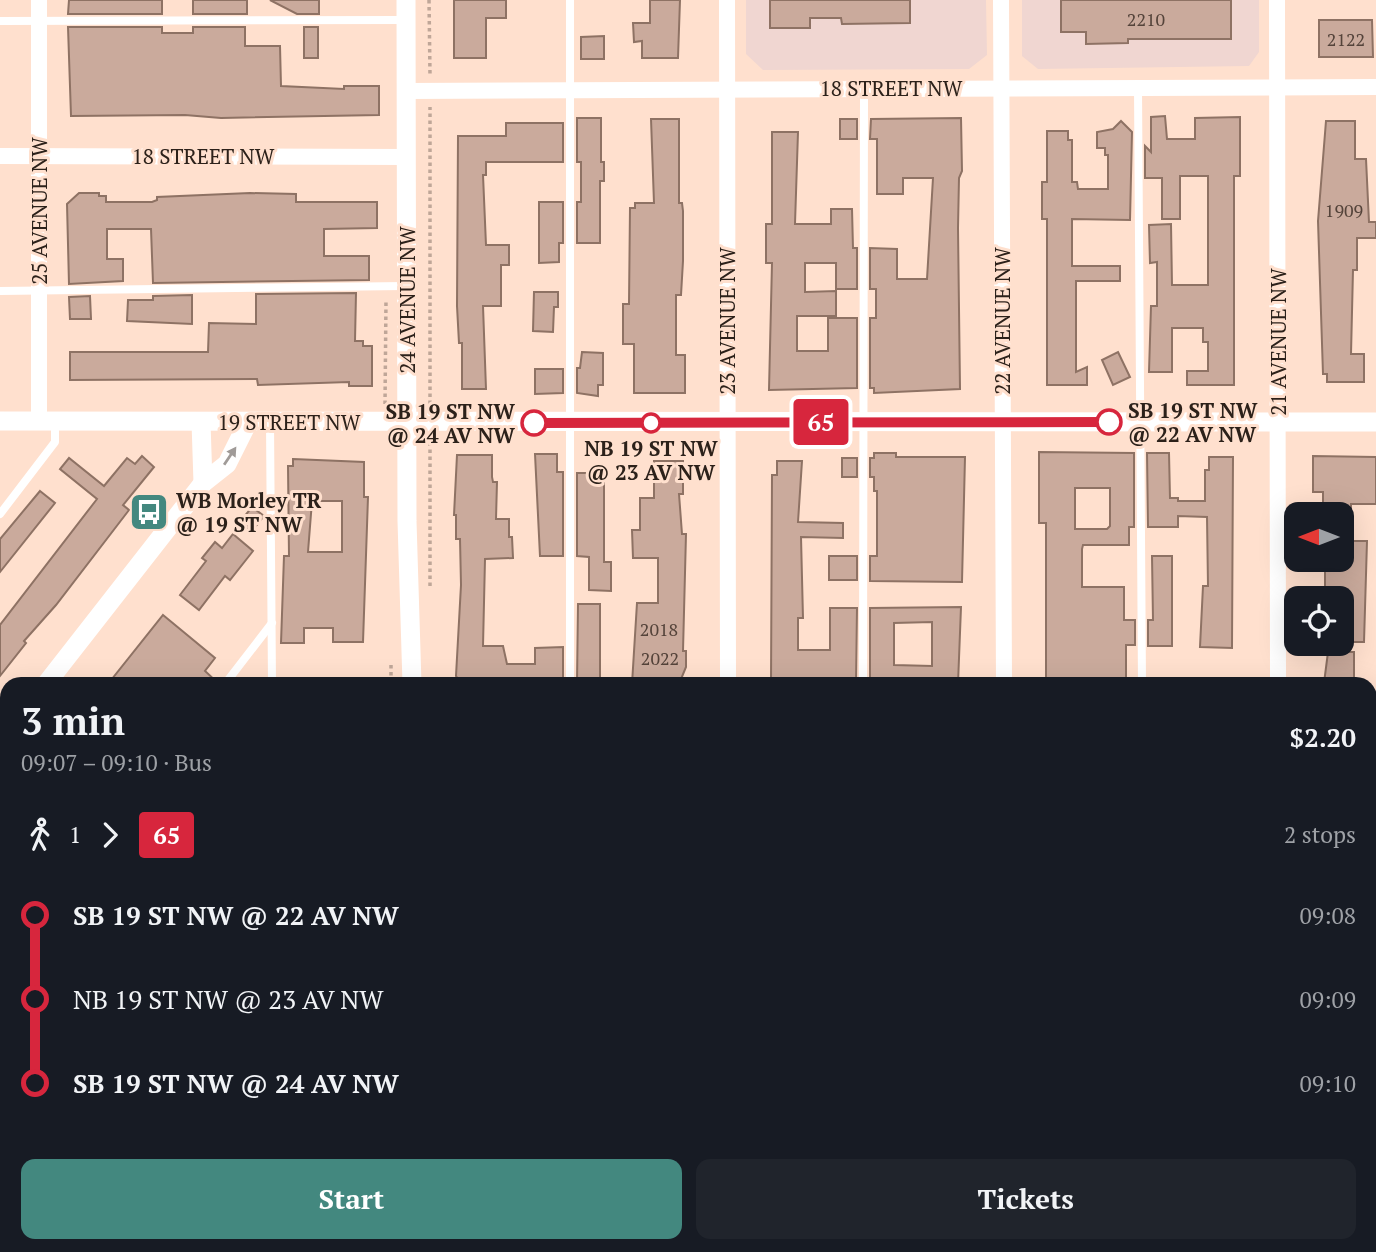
<!DOCTYPE html>
<html lang="en">
<head>
<meta charset="utf-8">
<style>
  :root { --surface:#171b24; --page:#20242c; --text:#f1f3f6; --muted:#9ea1a6; --accent:#43887f }
  body { margin:0; font-family:"PT Serif",serif; background:var(--page); color:var(--text); height:100vh; display:flex; flex-direction:column; font-size:26px; white-space:nowrap }
  * { box-sizing:border-box; margin:0 }
  p { font-size:23px; color:var(--muted) }
  .icon { flex:none; width:38px; height:38px; fill:none; stroke:currentColor; stroke-width:2; stroke-linecap:round; stroke-linejoin:round }
  .map { position:relative; flex:1; overflow:hidden }
  .panel { position:absolute; left:0px; top:677px; width:1377px; height:576px; display:flex; flex-direction:column; background:var(--surface); border-radius:21px 21px 0 0; box-shadow:0 7px 28px #0002 }
  .panel>* { flex:none }
  .badge { padding:0 14px; border-radius:5px; font-size:24px; line-height:46px }
  .needle { width:46px; rotate:270deg }
  .buttons { position:absolute; left:1284px; top:502px; display:grid; gap:14px }
  .buttons a { display:grid; place-items:center; width:70px; height:70px; border-radius:14px; background:var(--surface); box-shadow:0 7px 28px #0002; font-size:35px }
  .map>.badge { position:absolute; translate:-50% -50%; box-shadow:0 0 0 4px #fff }
  .legs { display:flex; align-items:center; gap:10px; height:77px; padding:0 21px; font-size:23px }
  .legs p { margin-inline-start:auto }
  .headline { display:flex; align-items:center; justify-content:space-between; height:119px; padding:0 21px }
  h1 { font-size:38px; font-weight:700; line-height:52px }
  .action { display:flex; gap:14px; margin-top:auto; padding:14px 21px }
  .action a { flex:1; height:80px; border-radius:14px; background:var(--accent); color:#fff; font-size:28px; font-weight:700; line-height:80px; text-align:center }
  .action a+a { background:var(--page); color:var(--text) }
  ul { padding:0 21px; list-style:none }
  li { display:flex; align-items:center; gap:24px; height:84px; font-size:26px }
  li i { display:grid; place-items:center; width:10px; height:100%; margin:0 9px; background:currentColor }
  li i::after { content:''; width:18px; height:18px; margin:-9px; border:5px solid; border-radius:50%; background:var(--surface) }
  li p { margin-inline-start:auto }
  li:first-child i { background:linear-gradient(#0000 50%,currentColor 0) }
  li:last-child i { background:linear-gradient(currentColor 50%,#0000 0) }
  .map>svg:first-child { display:block }
  .education { fill:#f0d6d1 }
  .green { fill:#81cdac }
  .building { fill:#caaa9c; stroke:#8e7264; stroke-width:2; fill-rule:evenodd }
  .lines { fill:none; stroke-linecap:round; stroke-linejoin:round }
  .path { stroke:#bfa698; stroke-width:3.5; stroke-dasharray:3.5 3.5; stroke-linecap:butt }
  .service { stroke:#fff; stroke-width:8 }
  .minor { stroke:#fff; stroke-width:16 }
  .tertiary { stroke:#fff; stroke-width:19 }
  .oneway { fill:#a09b98 }
  .line-1-casing { stroke:#fff; stroke-width:16 }
  .line-1 { stroke:#d7263d; stroke-width:10 }
  .stop-1-dot { fill:#fff; stroke:#d7263d; stroke-width:3.5 }
  .labels { text-anchor:middle; dominant-baseline:central; stroke-width:6; stroke-linejoin:round; paint-order:stroke }
  .number-label { font-size:18px; fill:#54433a }
  .street-label { font-size:21px; fill:#2c211a; stroke:#ffe0ce }
  .stop-label { font-size:21px; font-weight:bold; fill:#2c211a; stroke:#ffe0ce; text-anchor:start }
  .poi-label { font-size:21px; font-weight:bold; fill:#2c211a; stroke:#ffe0ce; text-anchor:start }
</style>
</head>
<body>
<div class="map">
<svg width="1376" height="1252" viewBox="0 0 1376 1252">
  <rect width="100%" height="100%" fill="#ffe0ce"/>
  <g class="education">
    <path d="M746 0H986L987 55 969 69 763 70 746 54Z"/>
    <path d="M1022 0H1259V52L1249 66 1038 69 1022 56Z"/>
    <path d="M1370 780H1376V1091L1370 1094Z"/>
  </g>
  <path class="green" d="M810 1246H1057L1045 1252H813Z"/>
  <g class="building">
    <path d="M69 0H162V14H68Z"/>
    <rect x="193" y="0" width="54" height="14"/>
    <path d="M270 0H319V14H297Z"/>
    <path d="M454 0H506V18H486V58H454Z"/>
    <path d="M650 0H680L678 58H642V41L634 42 633 23H650Z"/>
    <path d="M770 0H910V23L842 24 841 18H810V28H770Z"/>
    <path d="M1061 0H1231V39H1128V43L1086 44V32H1061Z"/>
    <path d="M1319 20H1372L1373 57H1319Z"/>
    <path d="M68 27H162V33H193V27H245V46H280L281 86 344 89V86H379V115L221 118 185 115 71 116Z"/>
    <rect x="304" y="27" width="14" height="31"/>
    <path d="M604 36V59H581V37Z"/>
    <path d="M1165 116 1167 139H1195V118L1240 117V176H1234V385H1187V371H1208V342H1203V328H1172V372H1149L1151 306H1157V262L1150 263 1149 225 1171 224 1172 285H1208V176H1180V219H1162V178H1145V146L1151 152V117Z"/>
    <path d="M577 118H601V162H604V181H600V243H577V202H581V162H577Z"/>
    <path d="M961 118 962 171 959 178 958 228 960 389 874 393V388H870V318H876V289H870V248L897 249V279H927L933 178H903V194H877V139H870L871 119Z"/>
    <path d="M651 119H679V203H682L683 211V261L681 295H676V355H685V393H634V344H623V304H629L630 208H635V203H654Z"/>
    <rect x="840" y="119" width="17" height="20"/>
    <path d="M1121 121 1132 132 1130 220 1072 219V266H1120V281H1076V372L1087 367V385H1047V219H1042V182H1047V131H1068V140H1072V182H1077L1078 189H1108V155H1105V148H1097V132L1113 129Z"/>
    <path d="M1326 121H1355V159H1366L1369 222H1376V238H1357V270H1353L1351 354H1364V382H1327V374H1323L1318 221Z"/>
    <path d="M506 123H563V162H486V175H483L486 245H509V265H501V306H483L486 389H462V343H459L457 306 458 136H506Z"/>
    <path d="M772 132H798L795 224H831V209H852L853 248H857V289H836V263H805V292L836 291V316H797V351H828V318H857V388L769 390 772 263H766V224H772Z"/>
    <path d="M79 193H99V196H106V202H152L157 200V197L250 193 296 194V202H377V228L324 229V256H369V280L153 283 151 229H107V259H123V281L69 284 67 204Z"/>
    <path d="M539 202H563V243H559V262L539 263Z"/>
    <path d="M534 292H558V307H554L553 332 533 331Z"/>
    <path d="M356 293 355 341H363V346H372V386H349V382L258 385 257 379 70 380V352H208L209 323 256 324V294Z"/>
    <path d="M192 295V324L127 321 128 300H153V296Z"/>
    <path d="M90 296 91 319H70L69 297Z"/>
    <path d="M582 352 603 353V385H598V396L577 393V368H580Z"/>
    <path d="M1118 352 1130 377 1113 385 1102 360Z"/>
    <path d="M535 369H563V393L535 394Z"/>
    <path d="M1039 452 1134 453V527H1129V545H1083L1082 549V587H1124V620H1135V645H1126V684H1046V523H1039ZM1075 488H1110V526L1107 529H1075Z"/>
    <path d="M874 453H896V457H965L962 582 870 581V556H877V491H874V477H870V458H874Z"/>
    <path d="M1147 453H1169L1170 498H1178V501H1205V470H1209V457H1233L1232 648 1200 647 1203 586H1208L1207 517 1178 516V527H1148Z"/>
    <path d="M535 454H557V472H563V556H540Z"/>
    <path d="M457 455H492V477L493 482H497L496 519H509V537H512L513 558 485 559 483 646H503L507 664H535V648L563 647V683L505 680V684H461L456 676 461 585 460 539H456V515H454Z"/>
    <path d="M142 456 154 467 123 505 129 510 56 605 24 641 26 643 0 676V625L97 499 60 469 69 458 104 486 127 458 135 464Z"/>
    <path d="M1313 456 1376 457V504H1351V514H1323V492H1313Z"/>
    <rect x="842" y="458" width="15" height="19"/>
    <path d="M293 459 364 462V497H368L363 642H333V628H304V643H281L284 556H289L288 466H293ZM312 501H342V552H308Z"/>
    <path d="M654 461H683V494H679L682 534H686L683 651H686V667L679 684H632L637 603H658V558H633L632 530H640V498H654Z"/>
    <path d="M777 461H802L798 522 843 523V538L801 537 803 618H798V650H830V608H857L856 684H771L772 475H777Z"/>
    <path d="M577 473H598V481H604V562H611V591L589 590V557L577 556Z"/>
    <path d="M40 491 55 503 0 572V539Z"/>
    <path d="M252 507 264 516 251 532 239 523Z"/>
    <path d="M233 534 253 551 230 580 225 576 199 610 180 595 206 561 202 558 215 542 222 548Z"/>
    <path d="M1342 541H1367L1364 642H1342V598H1328L1325 595V566L1328 561H1342Z"/>
    <rect x="829" y="556" width="28" height="24"/>
    <path d="M1152 556H1172V646H1148V620H1153Z"/>
    <path d="M578 604H600V683H577Z"/>
    <path d="M961 607 958 684H870V608ZM932 622V666L894 665V623Z"/>
    <path d="M163 615 215 658 205 671 219 684H108Z"/>
    <path d="M1328 652H1354V683H1324Z"/>
  </g>
  <g class="lines">
    <g class="path">
      <path d="M429 0 430 75"/>
      <path d="M385 404 386 300"/>
      <path d="M430 404V107"/>
      <path d="M430 586V440"/>
      <path d="M391 665V684"/>
      <path d="M800 1250 807 1246"/>
    </g>
    <g class="service">
      <path d="M570 0V684"/>
      <path d="M0 21 406 20"/>
      <path d="M1138 88 1142 684"/>
      <path d="M0 291 406 286"/>
      <path d="M270 422 272 684"/>
      <path d="M0 514 55 442V421"/>
      <path d="M225 684 272 623"/>
      <path d="M863 684 864 89"/>
      <path d="M0 975 7 966"/>
      <path d="M1370 1102 1376 1099"/>
      <path d="M1370 1120 1376 1132"/>
      <path d="M271 1246V1252"/>
      <path d="M456 1252 469 1246"/>
      <path d="M1073 1252 1085 1246"/>
    </g>
    <g class="minor">
      <path d="M39 0V421"/>
      <path d="M727 0 728 684"/>
      <path d="M1001 0 1004 684"/>
      <path d="M1277 0 1278 684"/>
      <path d="M407 91 1376 87"/>
      <path d="M0 156 407 157"/>
      <path d="M1370 756H1376"/>
      <path d="M0 1192 7 1183"/>
      <path d="M135 1246V1252"/>
      <path d="M768 1252 777 1247"/>
    </g>
    <g class="tertiary">
      <path d="M406 0 407 521 412 684"/>
      <path d="M0 421 1376 422"/>
      <path d="M201 422 203 483"/>
      <path d="M46 684 203 483 227 464 248 422"/>
      <path d="M0 744 7 735"/>
      <path d="M413 1246V1252"/>
    </g>
  </g>
  <defs><path id="oneway-solid" d="M-6-.8H1V-3.2L6.5 0L1 3.2V.8H-6Z" transform="scale(1.75)"/></defs>
  <use class="oneway" href="#oneway-solid" transform="translate(230 456) rotate(-56)"/>
  <g class="lines">
    <g class="line-1-casing">
      <path id="line-1" d="M534 423 1109 422"/>
    </g>
    <use href="#line-1" class="line-1"/>
  </g>
  <defs>
    <g id="bus-square" transform="scale(2.0125)"><rect x="-9" y="-9" width="18" height="18" rx="4" fill="#43887f" stroke="#ffe0ce"/><path d="M-5-6H5V4H4V6H2V4H-2V6H-4V4H-5ZM-3.5-4V0h7V-4ZM-3.5 1.2v1.5H-2V1.2ZM2 1.2v1.5H3.5V1.2Z" fill="#fff"/></g>
  </defs>
  <g fill-rule="evenodd">
    <use href="#bus-square" x="149" y="512"/>
  </g>
  <g class="stop-1-dot">
    <circle cx="1109" cy="422" r="12"/>
    <circle cx="534" cy="423" r="12"/>
    <circle cx="651" cy="423" r="9"/>
  </g>
  <g class="labels">
    <g class="number-label">
      <text x="1146" y="19">2210</text>
      <text x="1346" y="39">2122</text>
      <text x="1344" y="210">1909</text>
      <text x="659" y="629">2018</text>
      <text x="660" y="658">2022</text>
    </g>
    <g class="street-label">
      <text x="891" y="88">18 STREET NW</text>
      <text x="203" y="156">18 STREET NW</text>
      <text transform="translate(39 211) rotate(-90)">25 AVENUE NW</text>
      <text transform="translate(407 300) rotate(-90)">24 AVENUE NW</text>
      <text transform="translate(727 321) rotate(-90)">23 AVENUE NW</text>
      <text transform="translate(1002 321) rotate(-90)">22 AVENUE NW</text>
      <text transform="translate(1278 342) rotate(-90)">21 AVENUE NW</text>
      <text x="289" y="422">19 STREET NW</text>
    </g>
    <g class="stop-label">
      <text x="1128" y="410">SB 19 ST NW<tspan x="1128" dy="24">@ 22 AV NW</tspan></text>
      <text x="515" y="411" text-anchor="end">SB 19 ST NW<tspan x="515" dy="24">@ 24 AV NW</tspan></text>
      <text x="651" y="448" text-anchor="middle">NB 19 ST NW<tspan x="651" dy="24">@ 23 AV NW</tspan></text>
    </g>
    <g class="poi-label">
      <text x="176" y="500">WB Morley TR<tspan x="176" dy="24">@ 19 ST NW</tspan></text>
    </g>
  </g>
</svg>
<div class="buttons">
<a><svg class="needle" viewBox="-14 -14 28 28"><path d="M0-13l5 13h-10z" fill="#e53935"/><path d="M0 13l5-13h-10z" fill="#9ea1a6"/></svg></a>
<a><svg class="icon" aria-label="locate" viewBox="0 0 24 24"><circle cx="12" cy="12" r="6"/><path d="M12 2v4M12 18v4M2 12h4M18 12h4"/></svg></a>
</div>
<b class="badge" style="left:821px;top:422px;background:#d7263d;color:#fff">65</b>
<section class="panel">
<div class="headline"><div><h1>3 min</h1><p>09:07 – 09:10 · Bus</p></div><b>$2.20</b></div>
<div class="legs"><svg class="icon" aria-label="walk" viewBox="0 0 24 24"><circle cx="13" cy="4" r="2"/><path d="M13 8l-2 6 4 7M11 14l-3 7M7 12l3-4h3l4 4"/></svg>1<svg class="icon" aria-label="forward" viewBox="0 0 24 24"><path d="M9 5l7 7-7 7"/></svg><b class="badge" style="background:#d7263d;color:#fff">65</b><p>2 stops</p></div>
<ul>
<li><i style="color:#d7263d"></i><b>SB 19 ST NW @ 22 AV NW</b><p>09:08</p></li>
<li><i style="color:#d7263d"></i><span>NB 19 ST NW @ 23 AV NW</span><p>09:09</p></li>
<li><i style="color:#d7263d"></i><b>SB 19 ST NW @ 24 AV NW</b><p>09:10</p></li>
</ul>
<div class="action"><a>Start</a><a>Tickets</a></div>
</section>
</div>
</body>
</html>
